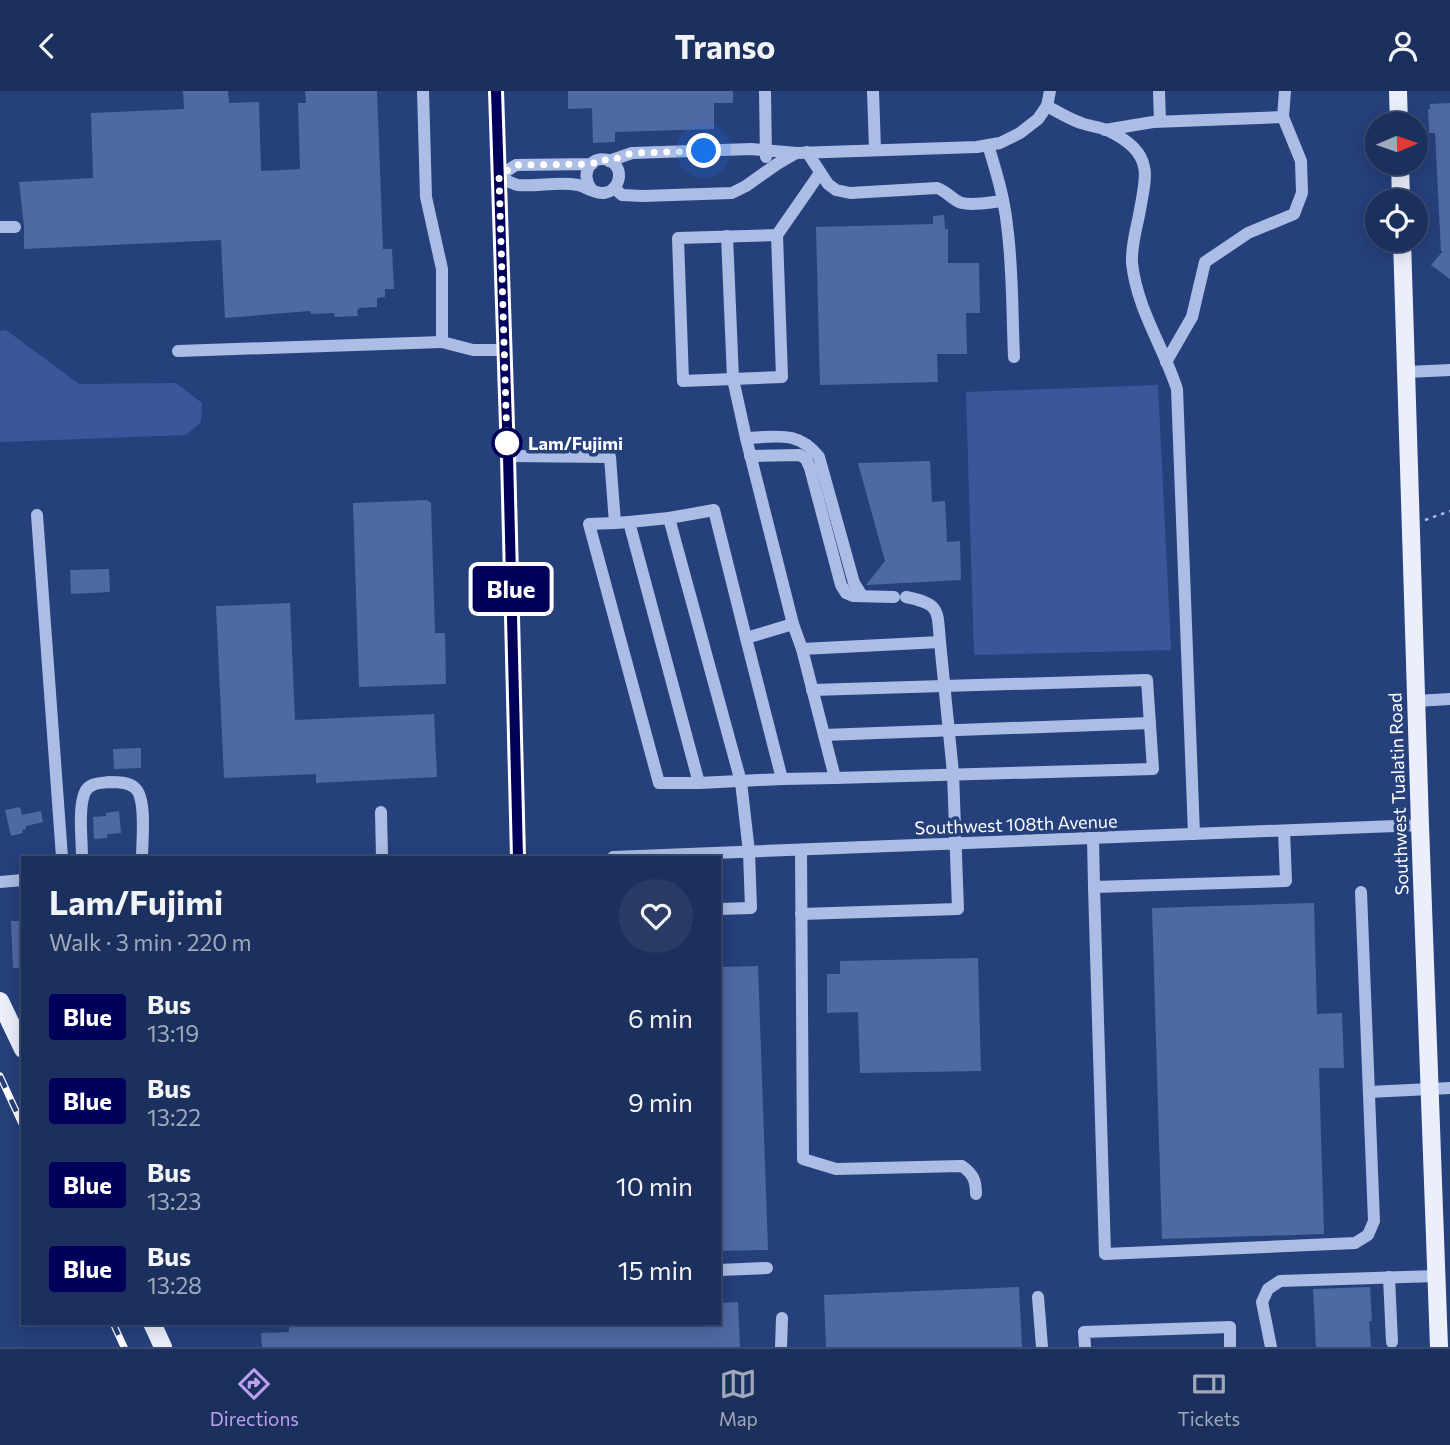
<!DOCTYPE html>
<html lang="en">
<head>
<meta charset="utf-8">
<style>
  :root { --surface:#1c305d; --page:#293c66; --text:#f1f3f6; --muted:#a0a9bc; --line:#3a4b72; --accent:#bca0f2 }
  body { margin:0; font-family:Commissioner,sans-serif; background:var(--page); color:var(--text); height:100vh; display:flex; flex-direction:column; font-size:26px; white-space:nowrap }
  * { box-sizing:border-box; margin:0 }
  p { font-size:23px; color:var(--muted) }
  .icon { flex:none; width:38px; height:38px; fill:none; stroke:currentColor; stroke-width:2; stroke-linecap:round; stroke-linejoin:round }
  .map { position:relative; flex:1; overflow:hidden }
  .details { position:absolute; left:21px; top:765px; width:700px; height:469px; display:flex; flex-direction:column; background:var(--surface); border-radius:0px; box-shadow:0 4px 18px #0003,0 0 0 2px var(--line) }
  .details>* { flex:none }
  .badge { padding:0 14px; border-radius:5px; font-size:24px; line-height:46px }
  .needle { width:46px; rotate:88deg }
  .fabs { position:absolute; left:1365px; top:21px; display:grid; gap:14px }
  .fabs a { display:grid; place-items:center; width:63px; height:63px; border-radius:50%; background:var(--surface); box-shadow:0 4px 18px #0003,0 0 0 2px var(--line); font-size:35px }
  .you { position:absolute; width:35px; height:35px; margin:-18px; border:5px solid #fff; border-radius:50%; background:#1a73e8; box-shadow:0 0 0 10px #1a73e833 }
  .map>.badge { position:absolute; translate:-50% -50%; box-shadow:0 0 0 4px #fff }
  .round { display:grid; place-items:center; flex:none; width:74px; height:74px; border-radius:37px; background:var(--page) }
  .overview { display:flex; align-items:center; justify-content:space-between; height:119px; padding:0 28px }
  h1 { font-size:33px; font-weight:700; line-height:52px }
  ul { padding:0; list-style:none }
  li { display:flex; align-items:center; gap:21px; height:84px; padding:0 28px }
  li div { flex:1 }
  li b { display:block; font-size:26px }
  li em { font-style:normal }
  li .badge { min-width:77px; font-weight:700; text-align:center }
  header { display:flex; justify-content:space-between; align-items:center; height:91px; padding:0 28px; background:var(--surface); font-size:32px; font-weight:700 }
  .menu { display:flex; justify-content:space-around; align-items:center; height:98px; border-top:2px solid var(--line); background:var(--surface); font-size:19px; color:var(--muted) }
  .menu a { display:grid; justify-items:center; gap:4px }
  .menu .active { color:var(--accent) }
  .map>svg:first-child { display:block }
  .green { fill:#3a5899 }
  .building { fill:#4f69a4 }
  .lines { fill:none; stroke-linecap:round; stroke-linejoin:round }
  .path { stroke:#abbde4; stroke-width:2.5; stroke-dasharray:3.5 5; stroke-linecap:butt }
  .minor { stroke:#abbde4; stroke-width:12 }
  .major { stroke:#ebeffc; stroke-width:18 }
  .rail-casing { stroke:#fff; stroke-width:7 }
  .rail { stroke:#26407c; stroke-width:4.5; stroke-dasharray:13; stroke-linecap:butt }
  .line-casing { stroke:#fff; stroke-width:16 }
  .line { stroke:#00005a; stroke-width:10 }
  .walk { stroke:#fff; stroke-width:7; stroke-dasharray:0 12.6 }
  .stop-dot { fill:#fff; stroke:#00005a; stroke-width:3.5 }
  .labels { text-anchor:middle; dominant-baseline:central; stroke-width:7; stroke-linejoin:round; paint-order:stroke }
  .stop-label { font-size:18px; font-weight:bold; fill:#fff; stroke:#26407c; text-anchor:start }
  .street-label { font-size:18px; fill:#fff; stroke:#26407c }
</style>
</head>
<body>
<header><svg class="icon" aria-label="back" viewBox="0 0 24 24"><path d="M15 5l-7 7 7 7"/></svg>Transo<svg class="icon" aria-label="person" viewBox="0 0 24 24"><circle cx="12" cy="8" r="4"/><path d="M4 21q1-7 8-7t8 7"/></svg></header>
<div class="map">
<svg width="1450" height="1256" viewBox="0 0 1450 1256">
  <rect width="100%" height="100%" fill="#26407c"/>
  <g class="green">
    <path d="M6 239 79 293 176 292 202 312 201 331 186 344 0 351V240Z"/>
    <path d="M1158 294 1171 559 974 564 966 301Z"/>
  </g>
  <g class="building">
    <path d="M183 0H228L229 12 259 11 261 80 300 78 298 12H306L305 0H377L383 158H392L394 198H385V206L377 207V216L358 217 359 219H357L358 225 335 226 334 222 311 223 310 220 225 227 221 149 24 158V135L19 91 93 87 91 22 184 18Z"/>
    <path d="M568 0H733V12H714V38L615 41V51L593 52 592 17 568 18Z"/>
    <path d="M1450 12V188L1431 174 1443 160H1441L1435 42H1429L1428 18H1430V13Z"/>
    <path d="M944 124 945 138H948V172H979L980 222H966L967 263H937L938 291 820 294 816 136 933 133V125Z"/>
    <path d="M930 370 932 411 945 410 947 451 960 450 961 489 866 494 885 470 858 372Z"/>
    <path d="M427 409 431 412 435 542H445L446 593 359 596 353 412Z"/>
    <path d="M109 478 110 501 71 503 70 479Z"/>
    <path d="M290 512 295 629 434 623 437 686 316 692V683L224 687 216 515Z"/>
    <path d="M141 657V677L114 678 113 658Z"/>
    <path d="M20 716 22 724 41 720 43 731 26 735V738L22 739 23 742 11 745 5 719Z"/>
    <path d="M119 720 121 742 107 743V747L94 748 93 726 106 725V722Z"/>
    <path d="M1314 812 1317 923 1342 922 1344 977H1319L1324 1143 1162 1148 1152 817Z"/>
    <path d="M11 830H23V877H13Z"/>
    <path d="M978 867 981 980 860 982 858 921 827 922V883H840V870Z"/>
    <path d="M758 875 768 1159 719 1160V876Z"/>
    <path d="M1019 1196 1022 1256H826L824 1204Z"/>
    <path d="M1370 1196 1372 1230H1369L1371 1256H1316L1313 1198Z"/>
    <path d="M738 1211 740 1256H262L261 1242 289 1241V1232H719V1212Z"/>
  </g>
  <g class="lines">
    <path class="path" d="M1425 429 1450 420"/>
    <g class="minor">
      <path d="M423 0 426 106 442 178V251L473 259H504"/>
      <path d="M496 0 508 365 518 766"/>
      <path d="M765 0 766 66"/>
      <path d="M873 0 875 59"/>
      <path d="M1159 0 1160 30"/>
      <path d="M1047 15C1058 21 1069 28 1081 32 1089 35 1099 36 1107 39 1122 46 1141 58 1144 76 1147 86 1142 107 1140 119 1137 136 1131 154 1132 172 1137 218 1163 255 1177 298L1194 743"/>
      <path d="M1105 39 1153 31 1283 26 1285 0"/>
      <path d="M988 54C996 80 1004 106 1007 134 1013 178 1012 222 1014 266"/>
      <path d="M807 61 828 93 836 99 850 102 937 97C947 100 953 110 962 112 974 115 991 111 1003 110"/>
      <path d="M609 70 632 62 751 58 797 62 977 56 1000 52 1020 42 1038 28 1047 15 1050 0"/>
      <path d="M592 73 516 74 499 85C505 88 511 93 518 94 538 96 558 90 578 94 586 96 595 103 604 102 620 100 625 77 610 70 593 62 578 82 592 99"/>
      <path d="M614 97 622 104 643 105 732 102 746 95 777 73 796 62"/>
      <path d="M0 136H15"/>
      <path d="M777 144 678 147 683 290 782 286 777 144 820 82"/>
      <path d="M727 145 733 288 746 347 793 533 802 558 940 551C937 519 941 513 906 506"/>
      <path d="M178 260 442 251"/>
      <path d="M1166 271 1192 226 1205 171 1248 142 1294 123 1302 102 1301 70 1283 26"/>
      <path d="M1407 281 1450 279"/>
      <path d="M746 347C777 346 798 339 819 366L854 492 862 505"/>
      <path d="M508 365 610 366 615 432 589 433 659 692H699"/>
      <path d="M750 365 800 364 806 368 810 377 841 494 846 502 853 505 894 506"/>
      <path d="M37 424 62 766"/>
      <path d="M669 427 741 691 749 761 751 817 719 818"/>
      <path d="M629 431 669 427 714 419 746 547"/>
      <path d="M615 432 629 431 699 692 782 688 746 547 793 533"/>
      <path d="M812 599 1147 589 1153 678 835 687"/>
      <path d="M1416 610 1450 608"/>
      <path d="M824 644 1150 632"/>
      <path d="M782 688 835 687 802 558"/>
      <path d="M381 721 382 766"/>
      <path d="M1093 747 1094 796 1286 790 1284 740"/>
      <path d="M801 759 803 1068 836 1078 962 1075C973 1083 976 1089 976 1103"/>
      <path d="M82 766C82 749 78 716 85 701 89 692 101 692 109 691 117 691 129 691 135 697 147 707 142 751 142 766"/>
      <path d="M613 766 1420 734"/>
      <path d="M0 791 23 789"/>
      <path d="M1094 796 1105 1163 1355 1152 1368 1144 1374 1130 1361 801"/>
      <path d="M801 823 958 818 953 682 940 551"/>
      <path d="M1369 1001 1450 997"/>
      <path d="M719 1179 767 1177"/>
      <path d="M1389 1186 1392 1251"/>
      <path d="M1038 1206 1042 1256"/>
      <path d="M781 1256 782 1227"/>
      <path d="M1085 1256 1084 1241 1230 1236V1256"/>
      <path d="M1271 1256 1262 1211 1268 1198 1280 1190 1436 1185"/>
    </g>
    <g class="major">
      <path d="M1398 0 1399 33"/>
      <path d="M1400 72 1401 110"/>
      <path d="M1402 149 1420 734 1439 1256"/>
      <path d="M0 910 23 958"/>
      <path d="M152 1232 163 1256"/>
    </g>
    <g class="rail-casing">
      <g id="rail">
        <path d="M0 985 23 1035"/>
        <path d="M113 1232 124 1256"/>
      </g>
    </g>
    <use href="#rail" class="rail"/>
  </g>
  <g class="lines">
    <g class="line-casing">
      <path id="line" d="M496 0 508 365 518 766"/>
    </g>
    <use href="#line" class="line"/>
    <path class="walk" d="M507 352 499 85 516 74 592 73 601 68 609 70 632 62 704 60"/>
  </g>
  <circle class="stop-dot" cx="507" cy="352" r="14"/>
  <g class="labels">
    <g class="stop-label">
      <text x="528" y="352">Lam/Fujimi</text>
    </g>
    <g class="street-label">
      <text transform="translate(1398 703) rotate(-92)">Southwest Tualatin Road</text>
      <text transform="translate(1016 733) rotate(-2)">Southwest 108th Avenue</text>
    </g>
  </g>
</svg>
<div class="fabs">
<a><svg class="needle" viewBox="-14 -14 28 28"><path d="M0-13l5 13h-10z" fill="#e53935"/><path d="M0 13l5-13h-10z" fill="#a0a9bc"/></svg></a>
<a><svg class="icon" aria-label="locate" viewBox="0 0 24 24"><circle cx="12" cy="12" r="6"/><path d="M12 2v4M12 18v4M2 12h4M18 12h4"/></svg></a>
</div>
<div class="you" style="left:704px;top:60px"></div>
<b class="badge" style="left:511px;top:498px;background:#00005a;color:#fff">Blue</b>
<section class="details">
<div class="overview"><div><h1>Lam/Fujimi</h1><p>Walk · 3 min · 220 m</p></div><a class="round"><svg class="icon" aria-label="heart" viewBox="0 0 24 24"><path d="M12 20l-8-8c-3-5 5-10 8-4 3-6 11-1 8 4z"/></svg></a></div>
<ul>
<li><span class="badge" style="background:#00005a;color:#fff">Blue</span><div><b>Bus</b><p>13:19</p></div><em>6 min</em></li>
<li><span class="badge" style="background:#00005a;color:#fff">Blue</span><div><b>Bus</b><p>13:22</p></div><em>9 min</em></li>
<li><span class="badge" style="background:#00005a;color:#fff">Blue</span><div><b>Bus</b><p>13:23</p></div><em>10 min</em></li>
<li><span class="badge" style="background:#00005a;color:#fff">Blue</span><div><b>Bus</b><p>13:28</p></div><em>15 min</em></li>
</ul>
</section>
</div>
<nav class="menu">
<a class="active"><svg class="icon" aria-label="directions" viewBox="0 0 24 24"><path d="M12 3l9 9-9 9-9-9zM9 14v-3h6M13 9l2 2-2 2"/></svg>Directions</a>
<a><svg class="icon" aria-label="map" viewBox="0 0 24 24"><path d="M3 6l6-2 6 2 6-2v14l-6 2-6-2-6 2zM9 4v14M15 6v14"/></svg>Map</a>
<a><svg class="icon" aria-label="tickets" viewBox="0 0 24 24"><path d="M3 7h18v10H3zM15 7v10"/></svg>Tickets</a>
</nav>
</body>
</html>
